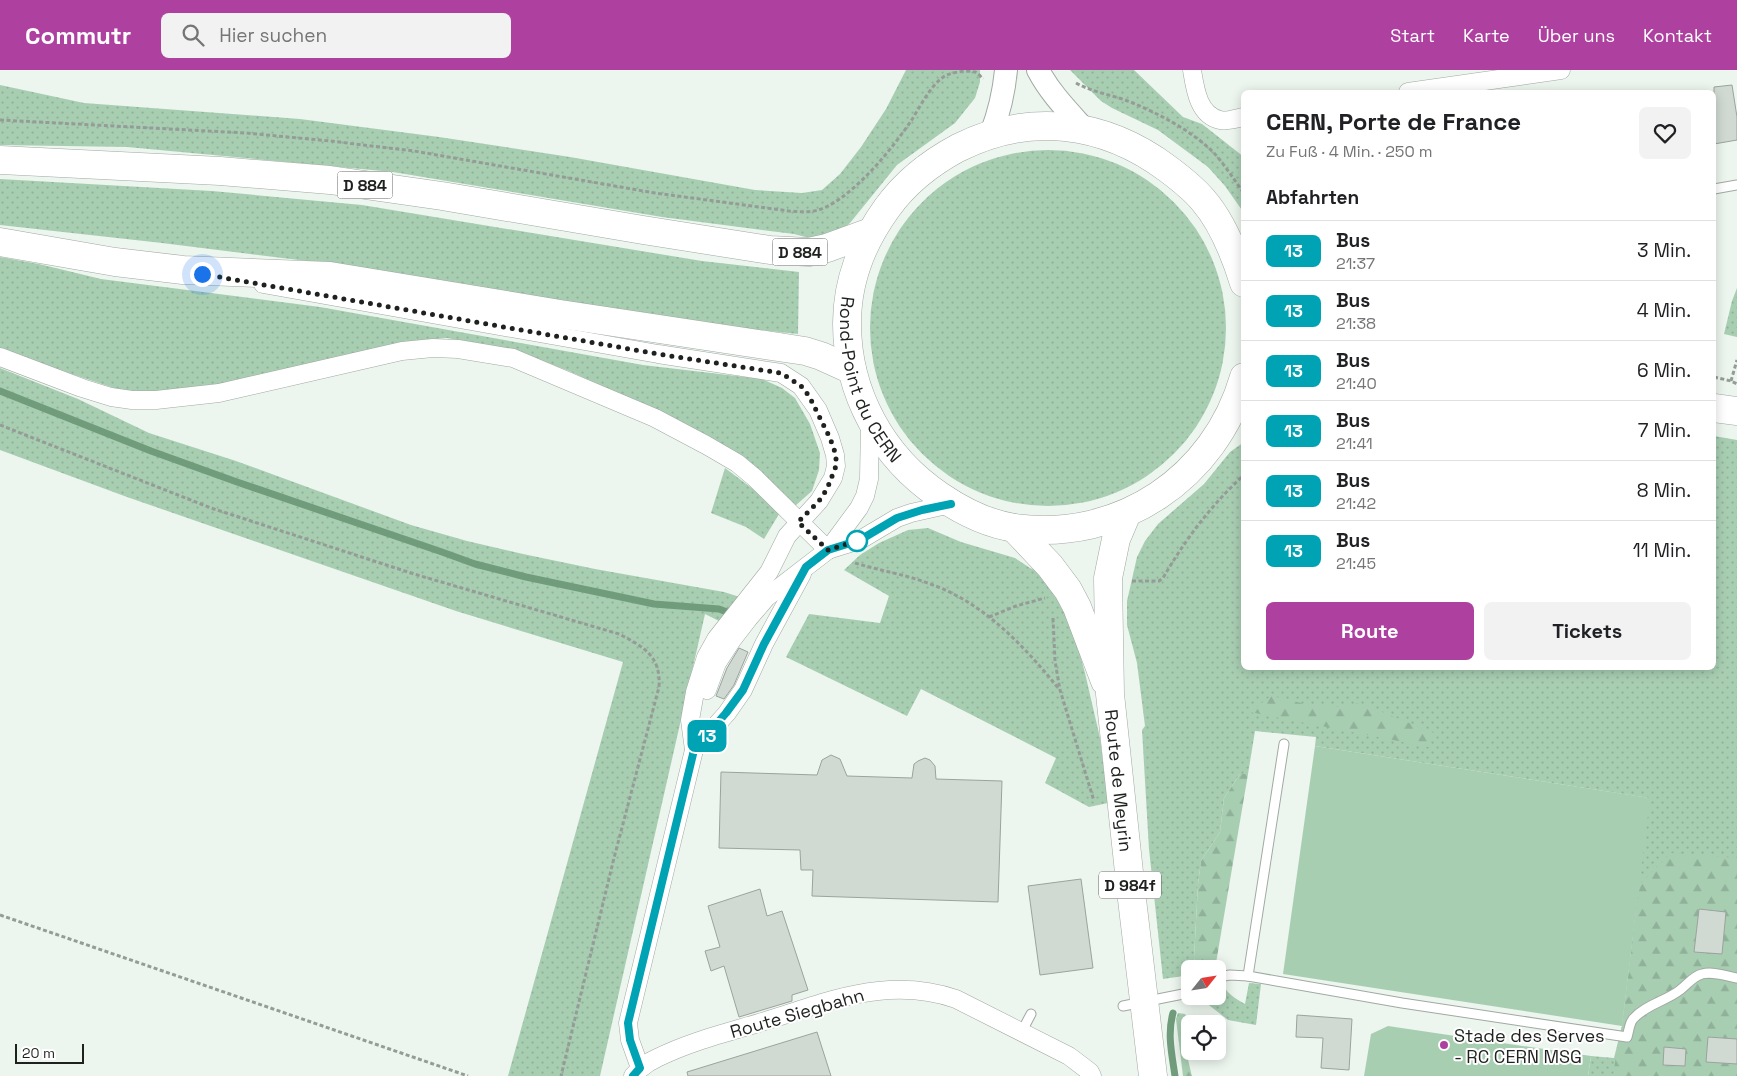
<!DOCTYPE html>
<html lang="de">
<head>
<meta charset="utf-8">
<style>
  :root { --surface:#fff; --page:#f2f2f2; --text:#202124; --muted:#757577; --line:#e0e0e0; --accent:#ae41a0 }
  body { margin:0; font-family:"Space Grotesk",sans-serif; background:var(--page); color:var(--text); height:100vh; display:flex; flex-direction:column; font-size:19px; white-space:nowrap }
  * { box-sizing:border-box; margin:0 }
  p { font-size:16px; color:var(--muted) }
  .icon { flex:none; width:28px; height:28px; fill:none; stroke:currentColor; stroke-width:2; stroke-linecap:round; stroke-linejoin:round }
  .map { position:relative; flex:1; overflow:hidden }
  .drawer { position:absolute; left:1241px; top:20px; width:475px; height:580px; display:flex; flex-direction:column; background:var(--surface); border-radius:8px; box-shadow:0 2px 12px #0003 }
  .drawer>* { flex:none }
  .badge { padding:0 10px; border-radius:8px; font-size:18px; line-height:32px }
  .needle { width:32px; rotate:60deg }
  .controls { position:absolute; left:1181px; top:890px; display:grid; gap:10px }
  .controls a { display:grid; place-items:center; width:45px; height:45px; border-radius:8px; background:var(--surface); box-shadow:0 2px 12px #0003; font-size:25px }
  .scale { position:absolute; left:15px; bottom:12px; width:69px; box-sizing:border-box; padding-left:5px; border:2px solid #1e211e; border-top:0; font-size:14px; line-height:18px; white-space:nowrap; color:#1e211e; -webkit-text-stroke:4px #fff; paint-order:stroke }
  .you { position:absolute; width:25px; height:25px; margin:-12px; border:4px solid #fff; border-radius:50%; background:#1a73e8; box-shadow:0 0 0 8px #1a73e833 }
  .map>.badge { position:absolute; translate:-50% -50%; box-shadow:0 0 0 2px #fff }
  h2 { padding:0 25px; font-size:19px; line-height:45px }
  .round { display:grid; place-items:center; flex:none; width:52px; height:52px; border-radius:8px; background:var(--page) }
  .headline { display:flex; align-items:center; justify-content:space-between; height:85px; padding:0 25px }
  h1 { font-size:24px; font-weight:700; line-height:38px }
  .primary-button { display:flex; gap:10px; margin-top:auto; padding:10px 25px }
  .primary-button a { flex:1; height:58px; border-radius:8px; background:var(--accent); color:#fff; font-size:20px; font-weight:700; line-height:58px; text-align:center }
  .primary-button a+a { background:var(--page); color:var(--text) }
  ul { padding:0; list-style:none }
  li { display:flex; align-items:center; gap:15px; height:60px; padding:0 25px; border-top:1px solid var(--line) }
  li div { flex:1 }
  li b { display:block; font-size:19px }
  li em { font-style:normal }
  li .badge { min-width:55px; font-weight:700; text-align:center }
  header { display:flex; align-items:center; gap:30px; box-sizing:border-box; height:70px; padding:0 25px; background:var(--accent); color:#fff }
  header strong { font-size:24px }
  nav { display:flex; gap:28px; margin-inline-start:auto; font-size:18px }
  .search { width:350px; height:45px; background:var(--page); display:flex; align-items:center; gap:12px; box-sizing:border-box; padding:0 18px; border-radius:8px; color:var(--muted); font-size:19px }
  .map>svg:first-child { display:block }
  .grass { fill:url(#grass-dots) }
  .forest { fill:url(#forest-firs) }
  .garden { fill:#a8ceb2 }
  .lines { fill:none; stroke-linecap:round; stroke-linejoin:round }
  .stream { stroke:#709c7c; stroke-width:7 }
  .building { fill:#d0d9d2; stroke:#9aa39c }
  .service-casing { stroke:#a0a9a2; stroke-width:11 }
  .minor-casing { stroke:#a0a9a2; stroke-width:19 }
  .tertiary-casing { stroke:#a0a9a2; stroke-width:24 }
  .primary-casing { stroke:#a0a9a2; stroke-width:29 }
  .trunk-casing { stroke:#a0a9a2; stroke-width:29 }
  .path { stroke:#959c97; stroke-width:3; stroke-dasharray:4 2.5; stroke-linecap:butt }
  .service { stroke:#fff; stroke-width:9 }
  .minor { stroke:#fff; stroke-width:18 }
  .tertiary { stroke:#fff; stroke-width:22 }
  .primary { stroke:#fff; stroke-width:28 }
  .trunk { stroke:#fff; stroke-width:28 }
  .line-casing { stroke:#fff; stroke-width:11 }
  .line { stroke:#00a3b4; stroke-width:8 }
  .walk { stroke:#1e211e; stroke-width:5; stroke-dasharray:0 9 }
  .stop-dot { fill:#fff; stroke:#00a3b4; stroke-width:2.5 }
  .poi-dot { fill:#ae41a0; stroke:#fff; stroke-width:2 }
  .labels { text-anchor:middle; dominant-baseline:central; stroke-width:4; stroke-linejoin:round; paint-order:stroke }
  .shield { fill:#fff; stroke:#626462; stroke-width:1 }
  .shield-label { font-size:16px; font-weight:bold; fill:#1e211e }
  .street-label { font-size:18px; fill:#1e211e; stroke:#fff }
  .poi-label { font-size:18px; fill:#1e211e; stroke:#fff; text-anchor:start }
</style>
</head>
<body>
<header>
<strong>Commutr</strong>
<div class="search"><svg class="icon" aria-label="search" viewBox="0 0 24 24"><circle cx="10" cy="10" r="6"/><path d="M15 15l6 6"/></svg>Hier suchen</div>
<nav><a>Start</a><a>Karte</a><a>Über uns</a><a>Kontakt</a></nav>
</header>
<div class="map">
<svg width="1737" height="1006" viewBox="0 0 1737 1006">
  <defs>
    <pattern id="grass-dots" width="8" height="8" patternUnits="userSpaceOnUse" patternTransform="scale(1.25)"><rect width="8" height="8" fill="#a8ceb2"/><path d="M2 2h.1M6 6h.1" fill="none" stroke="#90b199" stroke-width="1.8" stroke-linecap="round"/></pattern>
    <pattern id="forest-firs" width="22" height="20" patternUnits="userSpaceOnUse" patternTransform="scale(1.25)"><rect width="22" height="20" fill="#a8ceb2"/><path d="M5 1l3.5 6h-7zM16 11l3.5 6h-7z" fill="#90b199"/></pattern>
  </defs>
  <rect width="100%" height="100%" fill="#ecf5ee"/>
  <g class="grass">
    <path d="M906 0H980V12L975 28 955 53 897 95 850 153 840 161 817 170 794 164 662 147 393 102 127 77 0 75V15L84 33 300 49 439 67 570 87 755 120 802 123 822 120 840 104 861 77 886 39Z"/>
    <path d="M1070 0H1134L1183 47 1202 54 1244 87V143L1225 116 1208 97 1158 60 1112 38 1101 31Z"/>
    <circle cx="1048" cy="258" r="178"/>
    <path d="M0 109 212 121 362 135 702 191 799 202 798 264 693 253 315 192 162 173 0 155Z"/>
    <path d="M0 187 39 194 101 209 320 237 643 295 762 309 782 318 795 328 810 354 820 383 819 400 812 421 795 436 622 325 569 301 519 282 447 268 411 271 268 304 185 321 151 323 120 320 26 289 0 279Z"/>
    <path d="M1737 218V267L1724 264 1732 231Z"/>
    <path d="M0 298 78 329 149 363 236 391 411 455 467 471 523 484 595 499 724 522 743 528 723 553 705 544 600 1006H508L623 592 456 541 127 427 0 380Z"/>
    <path d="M1714 366 1737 370V1006H1588L1591 986 1614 988 1622 956 1649 728 1315 676 1316 667 1255 661 1248 704H1240L1224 728 1220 762 1201 791 1198 814 1194 888 1198 899H1190V905L1163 909 1149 779 1142 660 1145 656 1137 593 1127 555V531L1137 487 1145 471 1158 454 1204 414 1230 382 1244 372V598H1714Z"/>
    <path d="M725 398 765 428 779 444 764 469 746 457 711 443Z"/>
    <path d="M928 458 961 472 1015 488 1030 498 1047 505 1071 551 1085 603 1100 668 1108 733 1089 737 1045 713 1056 688 921 619 907 646 786 587 809 544 880 553 889 526 844 500 860 485 879 473 908 460Z"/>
    <path d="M1221 911C1226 923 1234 928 1245 934L1249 913 1261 914 1256 955 1228 950 1205 932 1203 926H1218V912Z"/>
  </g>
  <g class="forest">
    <path d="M1271 626 1310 635 1338 637 1360 633 1434 663 1429 677 1250 642Z"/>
    <path d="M1240 704H1248L1215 899H1198L1194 888 1198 814 1201 791 1220 762 1224 728Z"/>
    <path d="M1671 783 1737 788V1006H1613L1619 966 1622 956 1640 814Z"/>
    <path d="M1178 943 1185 944C1191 954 1187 954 1185 963 1183 969 1190 998 1192 1006H1183L1176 949Z"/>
  </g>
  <g class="garden">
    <path d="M1315 676 1650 728 1622 956 1283 904Z"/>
    <path d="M1388 956 1591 986 1588 1006H1364L1371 964Z"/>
  </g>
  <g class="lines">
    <g class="stream">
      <path d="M0 321 151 381 237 412 442 482 475 494 526 507 654 534 719 539 727 542"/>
      <path d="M1173 943C1167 964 1172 985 1175 1006"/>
    </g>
  </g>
  <g class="building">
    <path d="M1732 15 1737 47V70L1714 74V17Z"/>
    <path d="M739 578 748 582 734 615 724 629 716 626 727 598Z"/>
    <path d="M831 685 840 689 847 706 912 708 914 694 918 691 925 688 930 690 935 696 936 709 1002 711 998 832 812 826 813 800H801L800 780 719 778 721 702 817 705 822 690Z"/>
    <path d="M1081 809 1093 898 1040 905 1028 816Z"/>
    <path d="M760 819 767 846 782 841 808 920 792 925V931L739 947 724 896 711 901 705 881 720 877 708 836Z"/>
    <path d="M1699 839 1726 842 1722 884 1694 882Z"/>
    <path d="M1297 945 1352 949 1349 1000 1321 998 1323 968 1296 967Z"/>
    <path d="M817 962 831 1006H688L687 1002Z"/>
    <path d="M1708 967 1737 969V994L1706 992Z"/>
    <path d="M1664 977 1686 979 1685 996 1663 995Z"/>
  </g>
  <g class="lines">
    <g class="service-casing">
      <g id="service">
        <path d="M1714 119 1737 115"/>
        <path d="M1248 906 1284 674"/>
        <path d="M1218 907 1230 905 1248 906 1402 933 1627 967C1629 961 1629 954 1633 949 1645 935 1666 931 1680 920 1687 915 1693 906 1702 904 1713 901 1726 906 1737 908"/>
        <path d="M1123 936 1183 924 1190 918"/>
        <path d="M1021 963 1031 944"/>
      </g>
    </g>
    <g class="minor-casing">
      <g id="minor">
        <path d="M1192 0C1195 18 1198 45 1220 50 1226 52 1237 48 1244 47"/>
        <path d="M1408 22 1561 0"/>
        <path d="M263 214 658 284 781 303 801 316 818 340 830 368 835 385 836 396 833 408 819 431 787 466 769 502 716 569 706 587 695 622 690 650 694 680"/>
        <path d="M0 287 82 318 111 327 132 330H156L219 323 402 281 433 278 458 279 513 288 655 348 706 375 737 393 755 408 828 480"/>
        <path d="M828 480 860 470 897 448 911 443 951 434"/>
        <path d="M707 620 717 593 732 570 749 548 767 527 828 480 859 438 865 426 869 409 870 352"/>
        <path d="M694 680 727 643 743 620 764 574 802 504"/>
        <path d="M640 998 630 970 628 953 694 680 695 668"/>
        <path d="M633 1006C640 998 648 992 657 988 691 971 729 962 765 951 802 940 839 925 878 921 905 918 930 920 956 929L1069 986 1090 1002 1092 1006"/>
      </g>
    </g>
    <g class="tertiary-casing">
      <g id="tertiary">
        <path d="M1038 0C1050 23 1068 41 1085 60"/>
        <path d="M991 64C999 43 1004 22 1006 0"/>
      </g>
    </g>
    <g class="primary-casing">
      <g id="primary">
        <path id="s1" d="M1244 213C1235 184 1223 153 1203 130 1193 118 1180 108 1168 99 1104 51 1029 42 958 78 930 93 905 113 887 138 863 171 847 211 847 253 847 323 882 387 940 426 962 441 988 454 1015 458 1120 472 1215 408 1244 307"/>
        <path d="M1714 338 1737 341"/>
        <path id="s2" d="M1127 443 1116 469 1108 508 1110 624 1131 821 1153 1006"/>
        <path d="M1014 458 1050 496 1068 520 1077 537 1105 611"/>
      </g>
    </g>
    <g class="trunk-casing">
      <g id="trunk">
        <path d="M0 90 220 101 330 110 442 126 643 160 770 180 809 182 827 178 871 162"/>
        <path d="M0 172 115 192 183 200 330 206 560 244 805 281 821 286 852 300"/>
      </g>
    </g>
    <g class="path">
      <path d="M1076 13C1094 23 1114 25 1133 33 1161 45 1192 61 1214 83 1225 95 1234 110 1244 123"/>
      <path d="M0 50 246 63 330 71 414 81 655 123 789 141C802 142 814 143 826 137 857 122 892 79 911 51 920 37 929 18 942 8 949 2 966 0 975 2 978 3 981 7 983 9"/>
      <path d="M1714 307 1731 311 1737 314"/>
      <path d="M1731 311 1737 290"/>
      <path d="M0 355 211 438 414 504 619 564C644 577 661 586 659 617L614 788 561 1006"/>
      <path d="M855 493C881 501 908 505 933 515 985 534 1025 577 1059 619"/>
      <path d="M1132 511H1159L1163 508C1185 470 1211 435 1244 405"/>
      <path d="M989 547 1016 536 1045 528"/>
      <path d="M1053 548 1055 591 1060 620 1094 731"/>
      <path d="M0 845 468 1006"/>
    </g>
    <use href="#service" class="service"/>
    <use href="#minor" class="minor"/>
    <use href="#tertiary" class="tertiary"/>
    <use href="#primary" class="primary"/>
    <use href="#trunk" class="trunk"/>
  </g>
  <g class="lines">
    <g class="line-casing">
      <path id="line" d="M633 1006 640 998 630 970 628 953 694 680 726 643 743 620 764 574 806 497 828 480 860 470 897 448 922 440 951 434"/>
    </g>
    <use href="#line" class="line"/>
    <path class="walk" d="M202 204 658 284 781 303 801 316 809 326 830 368 836 385V396L827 419 819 431 798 452 828 480 860 470 857 471"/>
  </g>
  <circle class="stop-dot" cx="857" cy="471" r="10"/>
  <circle class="poi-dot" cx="1444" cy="975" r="5"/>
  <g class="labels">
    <g class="shield">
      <rect x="337.5" y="101.5" width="55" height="27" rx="4"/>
      <rect x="772.5" y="168.5" width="55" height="27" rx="4"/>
      <rect x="1099" y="801.5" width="62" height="27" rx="4"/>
    </g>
    <g class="shield-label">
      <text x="365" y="115">D 884</text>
      <text x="800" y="182">D 884</text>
      <text x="1130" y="815">D 984f</text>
    </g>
    <g class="street-label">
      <text stroke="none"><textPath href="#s1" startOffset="642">Rond-Point du CERN</textPath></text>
      <text stroke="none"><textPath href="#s2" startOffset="271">Route de Meyrin</textPath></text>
      <text transform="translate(797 943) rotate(-16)">Route Siegbahn</text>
    </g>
    <g class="poi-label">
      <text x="1454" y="965">Stade des Serves<tspan x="1454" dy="21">- RC CERN MSG</tspan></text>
    </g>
  </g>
</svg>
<div class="controls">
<a><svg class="needle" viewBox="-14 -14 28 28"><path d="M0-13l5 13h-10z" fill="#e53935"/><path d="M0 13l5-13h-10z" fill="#757577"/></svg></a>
<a><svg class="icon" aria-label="locate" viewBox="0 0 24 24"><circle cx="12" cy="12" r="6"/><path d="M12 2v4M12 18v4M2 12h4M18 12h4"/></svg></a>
</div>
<div class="scale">20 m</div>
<div class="you" style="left:202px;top:204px"></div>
<b class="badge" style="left:707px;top:666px;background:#00a3b4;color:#fff">13</b>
<section class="drawer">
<div class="headline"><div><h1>CERN, Porte de France</h1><p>Zu Fuß · 4 Min. · 250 m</p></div><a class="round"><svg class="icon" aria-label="heart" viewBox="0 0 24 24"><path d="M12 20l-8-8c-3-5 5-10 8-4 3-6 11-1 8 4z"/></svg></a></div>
<h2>Abfahrten</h2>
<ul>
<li><span class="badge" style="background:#00a3b4;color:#fff">13</span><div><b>Bus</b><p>21:37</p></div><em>3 Min.</em></li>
<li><span class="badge" style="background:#00a3b4;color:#fff">13</span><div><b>Bus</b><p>21:38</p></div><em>4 Min.</em></li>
<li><span class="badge" style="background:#00a3b4;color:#fff">13</span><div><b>Bus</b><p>21:40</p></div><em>6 Min.</em></li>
<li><span class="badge" style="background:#00a3b4;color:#fff">13</span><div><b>Bus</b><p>21:41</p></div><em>7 Min.</em></li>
<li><span class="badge" style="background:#00a3b4;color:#fff">13</span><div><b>Bus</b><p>21:42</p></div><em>8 Min.</em></li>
<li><span class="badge" style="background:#00a3b4;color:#fff">13</span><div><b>Bus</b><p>21:45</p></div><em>11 Min.</em></li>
</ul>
<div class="primary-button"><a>Route</a><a>Tickets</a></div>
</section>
</div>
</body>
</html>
